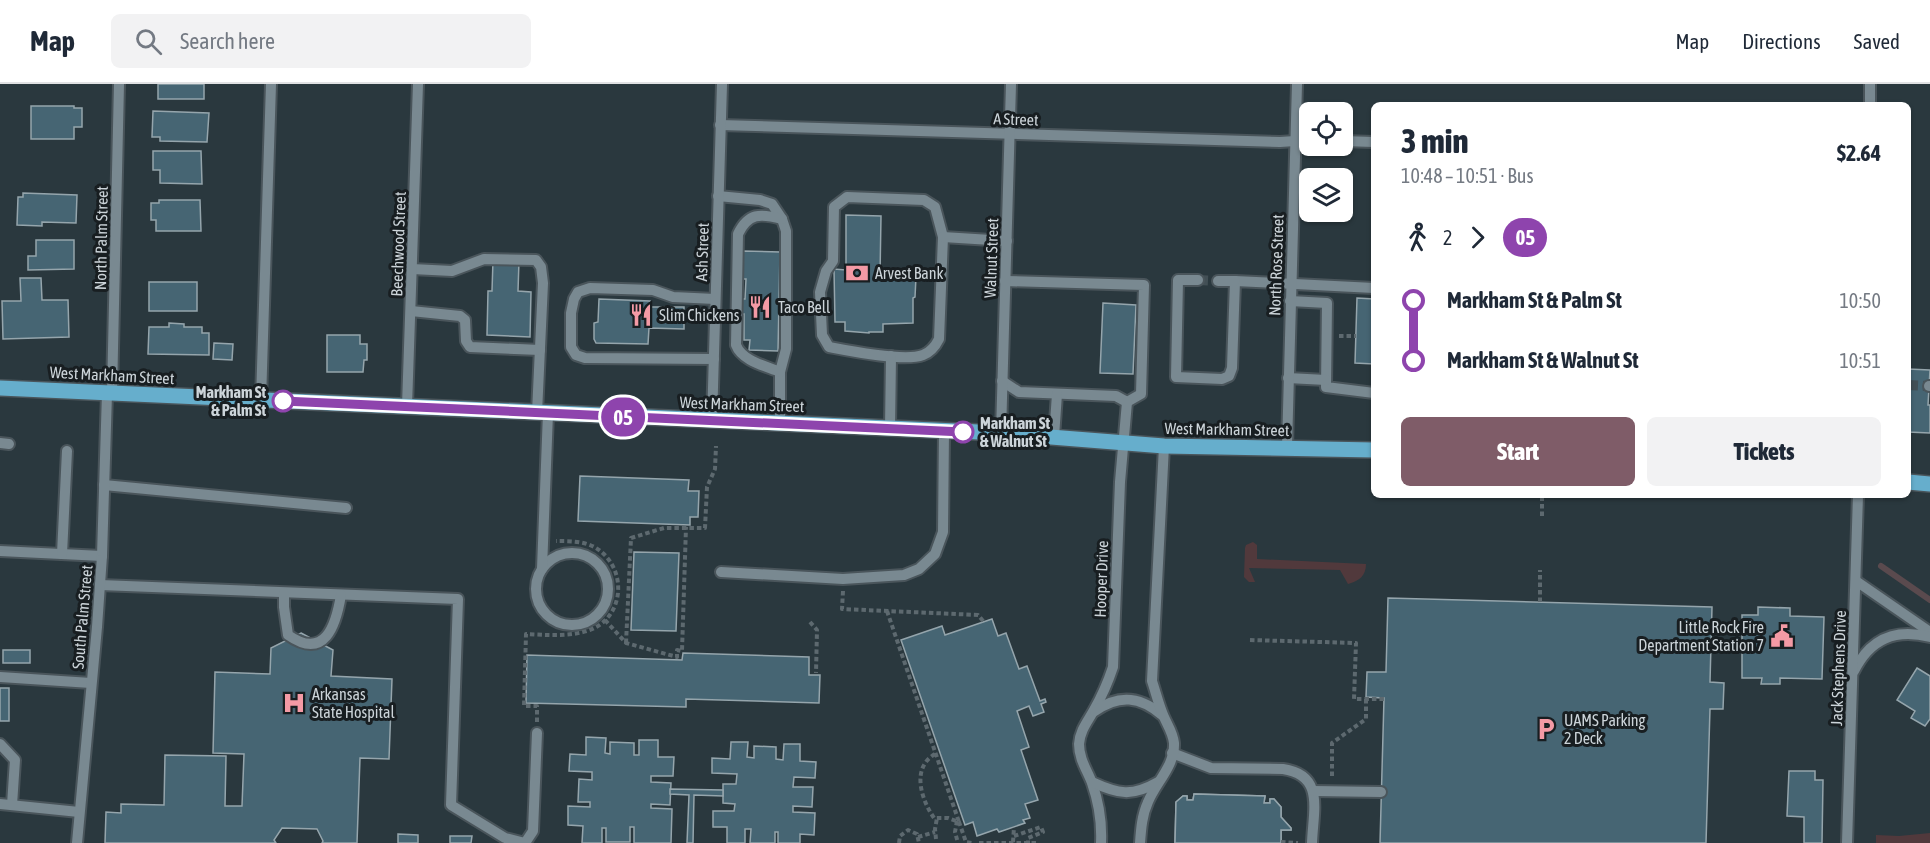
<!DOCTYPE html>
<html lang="en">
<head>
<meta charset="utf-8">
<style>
  :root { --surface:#fff; --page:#f2f2f3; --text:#1f2937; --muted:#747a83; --line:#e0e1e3; --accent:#7f5c68 }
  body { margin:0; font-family:"Asap Condensed",sans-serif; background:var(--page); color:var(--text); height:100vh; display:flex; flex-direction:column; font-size:22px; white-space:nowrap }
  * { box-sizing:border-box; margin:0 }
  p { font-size:20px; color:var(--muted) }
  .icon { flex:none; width:33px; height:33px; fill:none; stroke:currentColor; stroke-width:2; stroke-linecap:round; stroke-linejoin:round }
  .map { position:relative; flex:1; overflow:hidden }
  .side { position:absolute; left:1371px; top:18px; width:540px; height:396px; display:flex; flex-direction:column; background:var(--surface); border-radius:9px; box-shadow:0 2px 4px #0004 }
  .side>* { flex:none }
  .badge { padding:0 12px; border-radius:20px; font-size:21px; line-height:39px }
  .controls { position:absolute; left:1299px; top:18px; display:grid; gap:12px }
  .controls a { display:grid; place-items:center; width:54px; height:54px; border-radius:9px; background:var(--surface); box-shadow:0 2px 4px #0004; font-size:30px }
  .map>.badge { position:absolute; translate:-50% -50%; box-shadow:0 0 0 3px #fff }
  .legs { display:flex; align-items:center; gap:9px; height:66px; padding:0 30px; font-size:20px }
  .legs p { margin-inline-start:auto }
  .headline { display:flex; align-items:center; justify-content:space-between; height:102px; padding:0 30px }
  h1 { font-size:33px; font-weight:800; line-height:45px }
  .action { display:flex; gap:12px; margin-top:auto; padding:12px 30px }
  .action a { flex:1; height:69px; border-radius:9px; background:var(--accent); color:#fff; font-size:24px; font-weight:800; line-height:69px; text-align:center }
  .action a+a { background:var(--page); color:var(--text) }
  ul { padding:0 30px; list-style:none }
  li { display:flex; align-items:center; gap:21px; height:60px; font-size:22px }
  li i { display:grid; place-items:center; width:9px; height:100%; margin:0 8px; background:currentColor }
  li i::after { content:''; width:15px; height:15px; margin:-8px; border:4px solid; border-radius:50%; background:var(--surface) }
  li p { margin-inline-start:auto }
  li:first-child i { background:linear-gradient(#0000 50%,currentColor 0) }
  li:last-child i { background:linear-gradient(currentColor 50%,#0000 0) }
  header { display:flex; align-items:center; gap:36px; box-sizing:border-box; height:84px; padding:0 30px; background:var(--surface); border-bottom:2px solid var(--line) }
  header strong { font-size:28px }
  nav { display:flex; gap:33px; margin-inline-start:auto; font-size:21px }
  .search { width:420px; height:54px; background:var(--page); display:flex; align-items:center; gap:15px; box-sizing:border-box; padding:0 21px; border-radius:9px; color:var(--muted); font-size:22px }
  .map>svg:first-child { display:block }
  .green { fill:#51393c }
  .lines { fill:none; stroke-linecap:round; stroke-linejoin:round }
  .stream { stroke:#5a4a4e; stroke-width:6 }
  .building { fill:#466573; stroke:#95a5ac; stroke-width:1.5 }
  .minor-tunnel { stroke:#424f55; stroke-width:10; stroke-dasharray:10 5; stroke-linecap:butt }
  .minor-casing { stroke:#4a555b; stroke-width:14 }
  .major-casing { stroke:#4a555b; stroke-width:18 }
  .path { stroke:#5d696f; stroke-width:4; stroke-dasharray:4.5 3; stroke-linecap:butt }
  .minor { stroke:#798991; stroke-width:10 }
  .major { stroke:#66aecc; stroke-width:15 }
  .line-1-casing { stroke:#fff; stroke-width:14 }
  .line-1 { stroke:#8e44ad; stroke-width:9 }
  .stop-1-dot { fill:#fff; stroke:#8e44ad; stroke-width:3 }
  .labels { text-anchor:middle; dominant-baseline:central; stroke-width:6; stroke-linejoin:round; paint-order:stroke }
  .street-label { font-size:16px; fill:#ccd4d9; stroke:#181e21 }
  .poi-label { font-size:16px; fill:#ccd4d9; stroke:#181e21; text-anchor:start }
  .stop-label { font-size:16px; font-weight:bold; fill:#ccd4d9; stroke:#181e21; text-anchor:end }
</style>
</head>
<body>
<header>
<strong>Map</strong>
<div class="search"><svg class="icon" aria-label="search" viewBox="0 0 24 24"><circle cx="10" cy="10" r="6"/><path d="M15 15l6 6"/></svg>Search here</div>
<nav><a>Map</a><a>Directions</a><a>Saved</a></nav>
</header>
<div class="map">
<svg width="1930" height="759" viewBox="0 0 1930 759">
  <rect width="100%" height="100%" fill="#2a383e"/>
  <g class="green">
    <path d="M1253 458 1257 461V475L1366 480C1366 492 1359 497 1348 500L1340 486 1249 484 1255 498H1249L1244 493 1245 464 1246 461Z"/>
    <path d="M1930 749V759H1876V751L1899 752Z"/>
  </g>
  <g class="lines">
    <path class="stream" d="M1881 482 1930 516"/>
  </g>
  <g class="building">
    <rect x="158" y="0" width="46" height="15"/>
    <path d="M31 22H74V24H82V43H74V55H31Z"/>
    <path d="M153 27 209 29 207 58 160 57V53H152Z"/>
    <path d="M153 67H201L202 100 160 99V86H153Z"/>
    <path d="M23 109 77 111 76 139 42 138V142L17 141 18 113H23Z"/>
    <path d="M159 116H200L201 147H156V136H151V119H159Z"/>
    <path d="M846 131 881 132 880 192 916 193 915 213 913 214V239L883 240V248H869V249L845 247V238H835L834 185 846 186Z"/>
    <path d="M36 156H74V185L28 186V172H36Z"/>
    <path d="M743 167 780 168 778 267 749 266 750 256H744V230H741L742 215H745L746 195H742Z"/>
    <path d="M493 176 519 177 518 207 531 208 530 253 487 251 488 207H492Z"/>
    <path d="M20 194H41L42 216H68L69 253 3 255 2 217H21Z"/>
    <rect x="149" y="198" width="48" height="29"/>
    <path d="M1357 214 1374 215V280L1355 279Z"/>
    <path d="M599 215 650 217 649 223H684V245L649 244 648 260 596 259 594 255V239L598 238Z"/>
    <path d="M1103 219 1136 221 1133 290 1100 289Z"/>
    <path d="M169 239 184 240V243H202V249H209V271L148 270 149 243H169Z"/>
    <path d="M327 251H360V260H367V276H364L363 288H327Z"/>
    <path d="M214 259 233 260 232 276 213 275Z"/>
    <path d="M1908 285 1930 286 1928 321H1930V349L1908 348Z"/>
    <path d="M580 392 689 396 688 407H699L698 433H690V441L578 437Z"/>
    <path d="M634 468 679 469 676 547 631 546Z"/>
    <path d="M1388 514 1712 523 1710 598 1724 599 1723 625H1710L1706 759H1380L1384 614 1366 613 1367 588H1386Z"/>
    <path d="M1758 523 1790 524V532L1824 533 1822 595 1780 594V600H1761L1762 594H1742V531H1758Z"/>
    <path d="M992 535 998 552 1006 549 1019 585 1027 582 1040 617 1045 615 1046 618 1041 620 1044 628 1033 632 1029 622 1017 627 1029 663 1021 666 1038 716 1025 720 1030 734 1023 736 1025 739 999 748 997 745 977 752 973 738 965 741 901 556 942 542 945 551Z"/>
    <path d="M301 549 333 566 331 592 392 595 389 675 360 674 357 759H322L323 757 317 745 282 744 274 756 276 759H105L106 728 121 729V720L164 721 165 671 226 672 225 722H242L244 670 213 669 215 588 270 590 271 564Z"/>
    <rect x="3" y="566" width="27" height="13"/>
    <path d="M683 569 809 573V591H820L819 619 686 615V623L526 619 527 571 682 576Z"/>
    <path d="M1917 584 1930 592V635L1925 642 1911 634 1915 627 1897 616Z"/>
    <rect x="0" y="604" width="9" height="33"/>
    <path d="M586 653 606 654 605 669 610 670V658L634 659V671H639V656H658V673H674L673 692H651V698L671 699 670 721 651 720V724L672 725 671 759H634V743H630V758H606V744H602V759H582L583 742 568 741V722L590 723V718H578L579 695 592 696V688L569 687 570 670 586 671Z"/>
    <path d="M731 658H748L747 673 754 674V662L776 663V675L783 676 784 660H800V677L816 678 815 694 794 693 793 703H813L812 723 793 722V728L815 729 814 751 800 750V759H778V748H775V759H750L751 745H745V759H727V743H713V727H734L735 720 723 719V700H736L737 690 712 689V674L730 675Z"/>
    <path d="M1789 687H1815V696H1823L1822 759H1804V733L1787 732Z"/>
    <path d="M670 705 723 706V712L694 711 693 759H687L689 711 670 710Z"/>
    <path d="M1194 710 1265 712 1264 719H1270V715H1274L1281 723V733L1291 744V746H1281V759H1175L1176 718 1183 712H1187V716H1193Z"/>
    <path d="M1194 710 1265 712 1264 719H1270V715H1274L1281 723V733L1291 744V746H1281V759H1175L1176 718 1183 712H1187V716H1193Z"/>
    <path d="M398 750 418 751V759H398Z"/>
    <path d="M450 752H472L471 759H450Z"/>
  </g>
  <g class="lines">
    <g class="minor-tunnel">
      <path d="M1198 196 1218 197"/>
      <path d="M1908 301 1929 302"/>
    </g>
    <g class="minor-casing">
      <g id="minor">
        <path d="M1870 21V0"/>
        <path d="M720 41 1280 58 1310 56"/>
        <path d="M1342 57 1374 58"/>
        <path d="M718 112 760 116 772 120 782 135 786 147V265L780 288V339"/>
        <path d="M847 113 924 116 935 123 943 153 939 255C935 263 931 268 923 271 904 278 850 267 829 263L822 251 820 208 826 187 833 177 834 123Z"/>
        <path d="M943 153 1007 157"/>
        <path d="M412 185 452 187 484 175 536 176 541 183 543 199 537 329"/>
        <path d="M1198 196H1178L1176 293 1222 295 1229 292 1232 284 1235 197 1374 204"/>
        <path d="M1005 197 1144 201 1141 310 1127 318"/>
        <path d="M1218 197H1235"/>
        <path d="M1290 217 1327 219 1326 303 1374 309"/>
        <path d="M411 227 460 232 465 236 466 257 470 263 540 266"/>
        <path d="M714 275 585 274 576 271 571 263V229L574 215 578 208 590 204 653 206 673 213 715 215"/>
        <path d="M780 288C766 282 742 277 736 261L738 150C748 129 760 129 782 135"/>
        <path d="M1288 294 1326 296"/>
        <path d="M1002 297 1019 308 1116 312 1127 318 1120 398 1113 583C1108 598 1102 612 1094 626 1088 637 1080 646 1079 660 1079 675 1087 686 1092 699 1099 719 1102 738 1101 759"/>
        <path d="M1929 302H1930"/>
        <path d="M112 309 119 0"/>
        <path d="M261 316 271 0"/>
        <path d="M407 322 418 0"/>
        <path d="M712 337 722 0"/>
        <path d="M890 344 891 272"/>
        <path d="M1001 349 1011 0"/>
        <path d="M1054 353 1057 310"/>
        <path d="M0 359 9 360"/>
        <path d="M1287 363 1297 0"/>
        <path d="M104 401 346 424"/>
        <path d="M0 467 102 472"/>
        <circle cx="572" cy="505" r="36"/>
        <path d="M62 470 67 367"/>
        <path d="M542 485 548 329"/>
        <path d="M721 488 843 495 904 491 919 485 935 470 943 448 944 347"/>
        <path d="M1856 497 1930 548"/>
        <path d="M100 501 458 515 451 721 505 754 525 759 533 747 537 649"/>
        <path d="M284 509V523L288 551C325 577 336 541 341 511"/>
        <path d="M1854 587C1870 555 1895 544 1930 553"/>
        <path d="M0 593 91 599"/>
        <path d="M1095 627C1119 610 1140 612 1162 631"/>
        <path d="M0 660 15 676 12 721"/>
        <path d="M1172 669 1211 684 1283 685C1325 691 1313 727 1312 759"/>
        <path d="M1092 698C1118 710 1132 713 1158 698"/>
        <path d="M1314 707 1381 708"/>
        <path d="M0 720 79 728"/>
        <path d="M77 759 97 543 102 472 107 309"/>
        <path d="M1140 759C1141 745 1142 731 1148 718 1156 698 1175 682 1174 659 1173 649 1168 642 1164 633 1159 622 1156 609 1152 597L1164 362"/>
        <path d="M1847 759 1858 411"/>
      </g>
    </g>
    <g class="major-casing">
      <g id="major">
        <path d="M0 304 1001 349 1164 362 1374 366"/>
        <path d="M1908 398 1930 400"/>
      </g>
    </g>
    <g class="path">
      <path d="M1339 252H1356"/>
      <path d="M1542 432V411"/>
      <path d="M843 507 842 525 978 531 984 538"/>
      <path d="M1540 518V486"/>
      <path d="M887 527 959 738"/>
      <path d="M605 536 626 559 677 573V566L682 567 686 443"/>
      <path d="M810 538 817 546 816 589"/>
      <path d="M1250 556 1356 559 1354 615H1384"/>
      <path d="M626 559 631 454 664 444H705L707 403 715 385 716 362"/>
      <path d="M537 638V622H524L526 550C547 551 570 553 590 546 626 532 627 483 596 464 585 457 569 457 556 457"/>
      <path d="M935 670C911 684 921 715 934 734H948L959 738 966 758 972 759"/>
      <path d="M1332 692V659L1366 635V615"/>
      <path d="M957 737 955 748 958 759"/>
      <path d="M1014 752 1041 743 1043 748 1028 754V759"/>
      <path d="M918 753 935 748"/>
      <path d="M936 755 935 745 937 734"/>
      <path d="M1013 758 1014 743"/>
      <path d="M1281 758 1298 759"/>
      <path d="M899 759 900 752 908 746 917 750 919 759"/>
      <path d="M979 759H1038"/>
    </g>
    <use href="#minor" class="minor"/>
    <use href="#major" class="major"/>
  </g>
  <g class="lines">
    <g class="line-1-casing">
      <path id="line-1" d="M283 317 963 348"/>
    </g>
    <use href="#line-1" class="line-1"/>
  </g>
  <defs>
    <g id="bank-bare" transform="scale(1.8)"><path d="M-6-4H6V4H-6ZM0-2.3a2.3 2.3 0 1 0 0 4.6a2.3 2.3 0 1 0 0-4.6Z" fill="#f49aa5" stroke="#181e21" stroke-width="2.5" paint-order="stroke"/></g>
    <g id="restaurant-bare" transform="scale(1.8)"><path d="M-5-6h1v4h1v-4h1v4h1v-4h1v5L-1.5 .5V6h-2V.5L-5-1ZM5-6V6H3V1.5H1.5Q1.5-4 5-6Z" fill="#f49aa5" stroke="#181e21" stroke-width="2.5" paint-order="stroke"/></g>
    <g id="civic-bare" transform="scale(1.8)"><path d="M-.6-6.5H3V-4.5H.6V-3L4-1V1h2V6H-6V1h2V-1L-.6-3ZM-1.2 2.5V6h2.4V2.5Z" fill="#f49aa5" stroke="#181e21" stroke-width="2.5" paint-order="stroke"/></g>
    <g id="hospital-bare" transform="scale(1.8)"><path d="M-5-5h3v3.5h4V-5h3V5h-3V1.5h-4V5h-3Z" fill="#f49aa5" stroke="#181e21" stroke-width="2.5" paint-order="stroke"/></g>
    <g id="parking-bare" transform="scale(1.8)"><path d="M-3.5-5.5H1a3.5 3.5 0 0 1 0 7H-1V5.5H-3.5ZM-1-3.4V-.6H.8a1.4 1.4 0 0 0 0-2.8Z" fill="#f49aa5" stroke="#181e21" stroke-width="2.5" paint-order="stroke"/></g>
  </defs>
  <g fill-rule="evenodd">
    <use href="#bank-bare" x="857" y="189"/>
    <use href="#restaurant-bare" x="760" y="223"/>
    <use href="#restaurant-bare" x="641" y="231"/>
    <use href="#civic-bare" x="1782" y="552"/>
    <use href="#hospital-bare" x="294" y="619"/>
    <use href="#parking-bare" x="1546" y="645"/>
  </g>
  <g class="stop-1-dot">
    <circle cx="283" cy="317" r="10"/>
    <circle cx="963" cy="348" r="10"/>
  </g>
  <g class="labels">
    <g class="street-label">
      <text transform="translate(1016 35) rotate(2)">A Street</text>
      <text transform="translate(101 154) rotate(-89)">North Palm Street</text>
      <text transform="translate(398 160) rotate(-88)">Beechwood Street</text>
      <text transform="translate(702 168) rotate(-88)">Ash Street</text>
      <text transform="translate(991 174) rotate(-88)">Walnut Street</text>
      <text transform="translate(1276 181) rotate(-88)">North Rose Street</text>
      <text transform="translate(112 291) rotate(3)">West Markham Street</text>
      <text transform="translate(742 320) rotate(2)">West Markham Street</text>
      <text transform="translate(1227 345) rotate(1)">West Markham Street</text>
      <text transform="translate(1101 495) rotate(-88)">Hooper Drive</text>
      <text transform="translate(82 533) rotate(-85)">South Palm Street</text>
      <text transform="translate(1838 584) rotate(-88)">Jack Stephens Drive</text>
    </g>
    <g class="poi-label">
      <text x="875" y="189">Arvest Bank</text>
      <text x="778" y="223">Taco Bell</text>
      <text x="659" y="231">Slim Chickens</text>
      <text x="1764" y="543" text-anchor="end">Little Rock Fire<tspan x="1764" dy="18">Department Station 7</tspan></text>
      <text x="312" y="610">Arkansas<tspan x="312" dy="18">State Hospital</tspan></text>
      <text x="1564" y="636">UAMS Parking<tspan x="1564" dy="18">2 Deck</tspan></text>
    </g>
    <g class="stop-label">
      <text x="266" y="308">Markham St<tspan x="266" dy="18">&amp; Palm St</tspan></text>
      <text x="980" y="339" text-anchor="start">Markham St<tspan x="980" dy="18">&amp; Walnut St</tspan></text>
    </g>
  </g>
</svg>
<div class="controls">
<a><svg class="icon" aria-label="locate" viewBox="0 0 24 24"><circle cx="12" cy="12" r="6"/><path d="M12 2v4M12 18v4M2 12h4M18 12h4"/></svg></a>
<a><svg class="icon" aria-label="layers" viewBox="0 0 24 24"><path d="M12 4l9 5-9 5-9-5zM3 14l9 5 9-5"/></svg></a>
</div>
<b class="badge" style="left:623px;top:333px;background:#8e44ad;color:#fff">05</b>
<section class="side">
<div class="headline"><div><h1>3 min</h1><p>10:48 – 10:51 · Bus</p></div><b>$2.64</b></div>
<div class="legs"><svg class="icon" aria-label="walk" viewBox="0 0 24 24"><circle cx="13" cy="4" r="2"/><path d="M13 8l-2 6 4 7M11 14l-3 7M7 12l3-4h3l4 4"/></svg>2<svg class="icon" aria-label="forward" viewBox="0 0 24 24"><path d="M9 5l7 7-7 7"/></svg><b class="badge" style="background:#8e44ad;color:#fff">05</b></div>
<ul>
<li><i style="color:#8e44ad"></i><b>Markham St &amp; Palm St</b><p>10:50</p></li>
<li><i style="color:#8e44ad"></i><b>Markham St &amp; Walnut St</b><p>10:51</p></li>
</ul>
<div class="action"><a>Start</a><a>Tickets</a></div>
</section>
</div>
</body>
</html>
